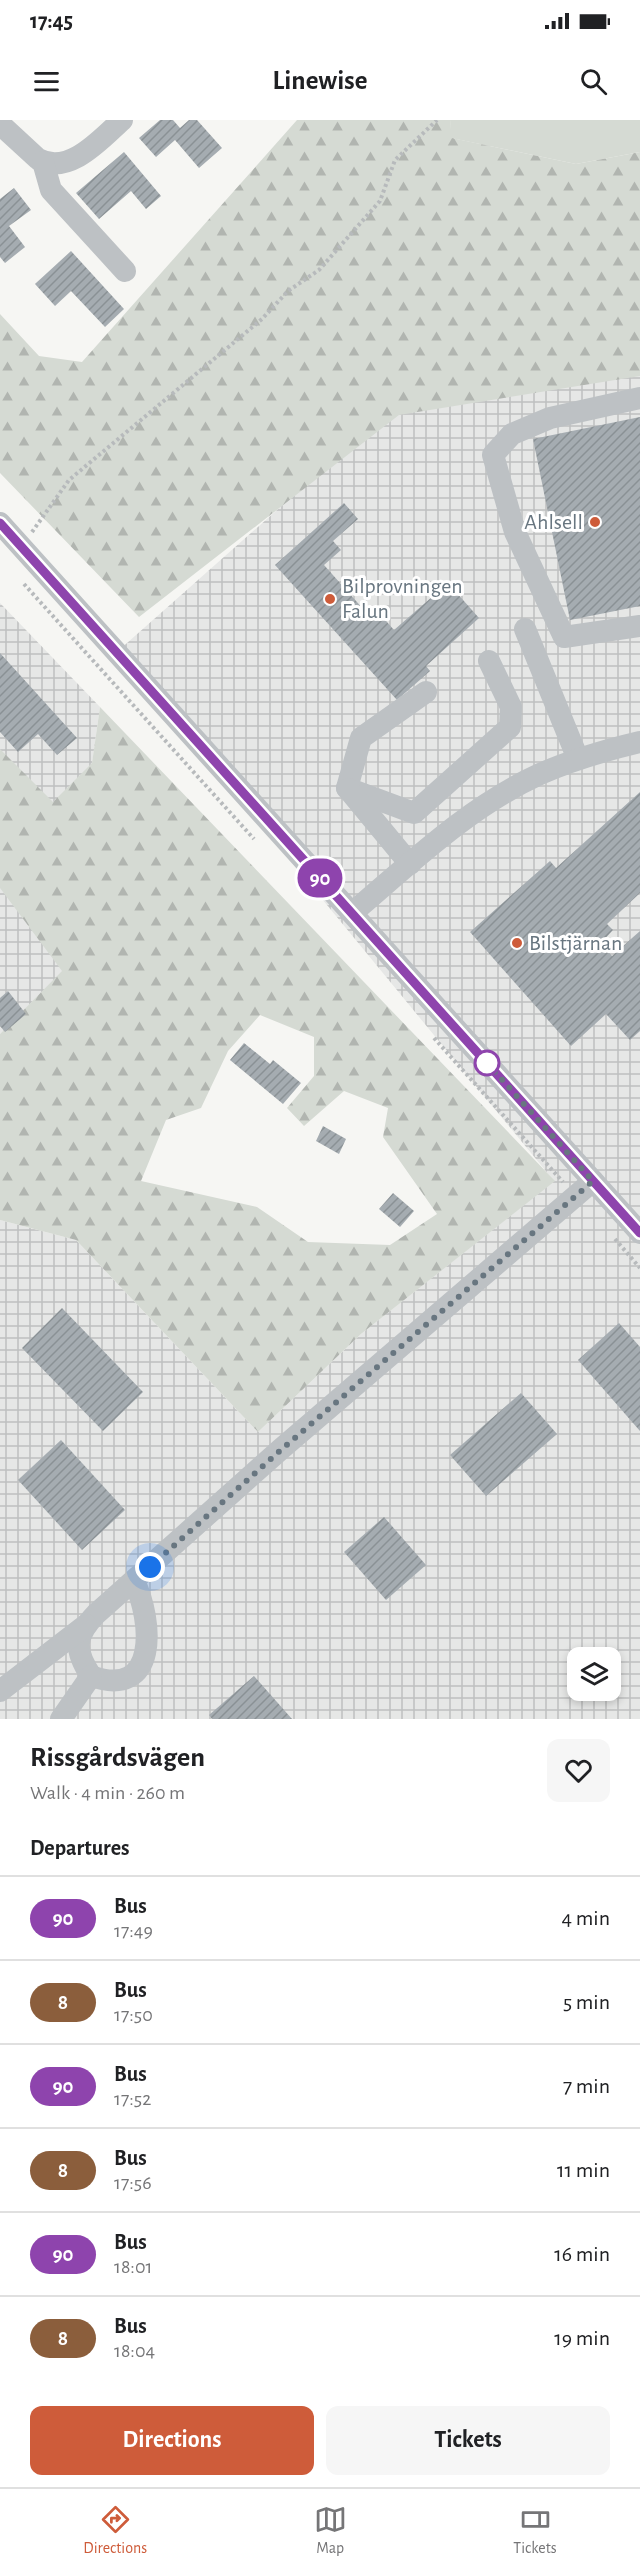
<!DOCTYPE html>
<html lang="en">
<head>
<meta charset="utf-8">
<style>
  :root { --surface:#fff; --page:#f6f6f6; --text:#202124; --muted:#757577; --line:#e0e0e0; --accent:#ce5c3a }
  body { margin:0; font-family:"Alegreya Sans",sans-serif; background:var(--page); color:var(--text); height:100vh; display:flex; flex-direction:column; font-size:22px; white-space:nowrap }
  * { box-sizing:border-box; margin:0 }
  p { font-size:20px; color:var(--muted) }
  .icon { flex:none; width:33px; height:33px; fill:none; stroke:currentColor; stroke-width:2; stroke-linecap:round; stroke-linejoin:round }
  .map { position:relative; height:1599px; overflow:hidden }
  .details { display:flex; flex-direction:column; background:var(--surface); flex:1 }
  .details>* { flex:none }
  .badge { padding:0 12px; border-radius:20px; font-size:21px; line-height:39px }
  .tools { position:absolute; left:567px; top:1527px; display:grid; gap:12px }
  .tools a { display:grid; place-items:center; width:54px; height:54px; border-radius:12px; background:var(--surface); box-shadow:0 3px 9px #0003; font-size:30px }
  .you { position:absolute; width:30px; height:30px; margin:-15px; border:4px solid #fff; border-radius:50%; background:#1a73e8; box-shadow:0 0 0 9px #1a73e833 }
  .map>.badge { position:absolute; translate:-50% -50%; box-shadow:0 0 0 3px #fff }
  h2 { padding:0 30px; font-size:22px; line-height:54px }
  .round { display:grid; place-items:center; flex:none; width:63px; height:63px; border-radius:12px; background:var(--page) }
  .summary { display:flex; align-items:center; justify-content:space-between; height:102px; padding:0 30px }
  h1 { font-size:28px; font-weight:600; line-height:45px }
  .cta { display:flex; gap:12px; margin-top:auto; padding:12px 30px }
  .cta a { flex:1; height:69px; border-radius:12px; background:var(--accent); color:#fff; font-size:24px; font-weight:600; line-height:69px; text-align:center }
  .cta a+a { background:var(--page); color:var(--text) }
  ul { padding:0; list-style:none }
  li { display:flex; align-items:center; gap:18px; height:84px; padding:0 30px; border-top:2px solid var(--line) }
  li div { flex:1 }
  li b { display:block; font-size:22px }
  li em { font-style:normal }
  li .badge { min-width:66px; font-weight:700; text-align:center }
  .status { display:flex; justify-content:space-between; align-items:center; height:42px; padding:0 30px; background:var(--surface); direction:ltr }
  .status svg { height:16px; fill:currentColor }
  header { display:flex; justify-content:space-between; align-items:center; height:78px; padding:0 30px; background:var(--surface); font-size:27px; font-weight:600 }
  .menu { display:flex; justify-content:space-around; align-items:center; height:84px; border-top:2px solid var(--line); background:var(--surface); font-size:16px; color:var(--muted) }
  .menu a { display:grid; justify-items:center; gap:3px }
  .menu .on { color:var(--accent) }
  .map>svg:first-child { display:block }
  .industrial { fill:url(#industrial-grid); fill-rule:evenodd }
  .green { fill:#d5dad3 }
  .forest { fill:url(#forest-firs); fill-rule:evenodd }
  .building { fill:url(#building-hatch) }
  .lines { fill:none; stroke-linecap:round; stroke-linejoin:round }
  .path { stroke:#b7babc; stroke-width:4; stroke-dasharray:3 3; stroke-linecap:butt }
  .minor { stroke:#bdc1c4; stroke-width:22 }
  .line-casing { stroke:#fff; stroke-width:14 }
  .line { stroke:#8e44ad; stroke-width:9 }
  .walk { stroke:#687680; stroke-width:6; stroke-dasharray:0 10.8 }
  .poi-dot { fill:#ce5c3a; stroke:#fff; stroke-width:2 }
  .stop-dot { fill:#fff; stroke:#8e44ad; stroke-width:3 }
  .labels { text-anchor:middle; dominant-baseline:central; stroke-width:6; stroke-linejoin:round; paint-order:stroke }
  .poi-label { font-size:22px; fill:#687680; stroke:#fff; text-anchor:start }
</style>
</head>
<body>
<div class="status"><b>17:45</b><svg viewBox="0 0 49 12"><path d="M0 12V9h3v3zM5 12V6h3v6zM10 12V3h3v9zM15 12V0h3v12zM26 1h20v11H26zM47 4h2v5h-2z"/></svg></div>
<header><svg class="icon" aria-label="menu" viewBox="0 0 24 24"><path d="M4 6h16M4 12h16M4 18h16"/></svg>Linewise<svg class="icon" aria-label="search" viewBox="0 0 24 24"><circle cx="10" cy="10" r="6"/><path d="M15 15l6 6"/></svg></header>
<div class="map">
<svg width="640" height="1599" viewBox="0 0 640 1599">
  <defs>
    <pattern id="industrial-grid" width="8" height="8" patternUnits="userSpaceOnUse" patternTransform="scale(1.5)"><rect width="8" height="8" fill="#e6e7e6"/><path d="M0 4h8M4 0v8" fill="none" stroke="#bec0c0"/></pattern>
    <pattern id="forest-firs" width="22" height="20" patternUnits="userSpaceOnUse" patternTransform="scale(1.5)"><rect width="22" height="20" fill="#d5dad3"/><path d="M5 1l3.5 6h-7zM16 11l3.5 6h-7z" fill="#b1b5b0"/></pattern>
    <pattern id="building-hatch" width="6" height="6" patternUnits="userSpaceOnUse" patternTransform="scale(1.5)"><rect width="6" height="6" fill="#a5acb1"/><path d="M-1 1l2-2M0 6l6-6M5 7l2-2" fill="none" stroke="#8a9195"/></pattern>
  </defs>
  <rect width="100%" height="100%" fill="#f6f6f3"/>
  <g class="industrial">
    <path d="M640 245V1599H0V1100L76 1120 258 1312 361 1214 554 1061 118 531 401 280ZM578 1538H610V1570H578Z"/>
    <path d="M0 483 100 587 63 851 0 914Z"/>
  </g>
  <path class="green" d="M450 0H640V32L576 44 451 18Z"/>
  <g class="forest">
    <path d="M297 0H450L452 18 576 44 640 32V256L399 295 139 497 0 353V194L39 236 82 242Z"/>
    <path d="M100 587 555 1061 361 1214 258 1312 76 1120 0 1100V914L62 851 0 768V629L53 682 92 643ZM260 895 314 917V956L287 988 304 1006 344 971 388 988 383 1017 437 1094 390 1125 308 1122 257 1087 141 1061 166 1000 201 988 228 931Z"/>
  </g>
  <g class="building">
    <path d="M160 0H173L180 8 189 0H197L222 28 199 48 175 20 156 37 139 18Z"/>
    <path d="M124 32 161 76 146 89 131 71 99 99 76 73Z"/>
    <path d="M14 68 31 90 9 106 25 127 5 143 0 137V79Z"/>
    <path d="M71 131 124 189 105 207 71 171 55 186 35 164Z"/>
    <path d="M640 297V486L570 500 533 319Z"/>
    <path d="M344 383 358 399 333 421 341 430 324 445 373 500 380 494 394 510 448 463 479 498 426 546 430 551 397 580 275 445Z"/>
    <path d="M0 533 77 618 57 635 38 614 18 632 0 612Z"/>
    <path d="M640 672V773L607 804 613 810 601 823 612 836 640 811V911L630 920 606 894 571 926 470 812 550 741 556 748Z"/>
    <path d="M8 871 26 894 5 912 0 906V878Z"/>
    <path d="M244 923 270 944 273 940 301 963 283 984 230 940Z"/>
    <path d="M323 1006 346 1019 339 1034 316 1021Z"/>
    <path d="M393 1073 414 1091 400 1107 379 1089Z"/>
    <path d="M62 1188 143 1272 103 1311 22 1228Z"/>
    <path d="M619 1203 640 1227V1311L578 1240Z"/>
    <path d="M521 1273 557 1314 486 1376 450 1335Z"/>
    <path d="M61 1320 125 1390 82 1430 18 1360Z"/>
    <path d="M384 1397 426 1445 386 1480 344 1432Z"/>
    <path d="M254 1556 292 1599H212L209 1595Z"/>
  </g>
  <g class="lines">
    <g class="path">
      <path d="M32 412 69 360 262 199 288 171 319 150 380 81 395 40 437 0"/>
      <path d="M24 464 254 719"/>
      <path d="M434 918 563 1062"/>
      <path d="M615 1119 640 1148"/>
    </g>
    <g class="minor">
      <path d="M0 4 38 39C69 56 101 19 122 0"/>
      <path d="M43 42 51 70 125 151"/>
      <path d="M640 278 550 298 512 314 493 335 515 412 564 517 640 506"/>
      <path d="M0 403 640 1113"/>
      <path d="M525 509 578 639"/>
      <path d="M347 668 414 693 510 607 511 587 489 541"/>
      <path d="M347 668 361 618 426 572"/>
      <path d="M348 669 410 744"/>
      <path d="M352 793C411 743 468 687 540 654 572 640 606 630 640 622"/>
      <path d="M134 1461C153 1501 159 1580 91 1556 74 1530 74 1517 96 1494L281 1329 593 1061"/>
      <path d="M0 1571 86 1505"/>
      <path d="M61 1599 91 1556"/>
    </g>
  </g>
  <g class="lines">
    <g class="line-casing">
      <path id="line" d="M0 403 640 1113"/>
    </g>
    <use href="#line" class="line"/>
    <path class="walk" d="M150 1447 282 1329 593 1061 487 943"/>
  </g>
  <g class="poi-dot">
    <circle cx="595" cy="402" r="6"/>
    <circle cx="330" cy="479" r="6"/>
    <circle cx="517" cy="823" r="6"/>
  </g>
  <circle class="stop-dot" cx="487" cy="943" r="12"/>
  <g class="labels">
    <g class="poi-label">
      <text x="583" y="402" text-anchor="end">Ahlsell</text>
      <text x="342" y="466">Bilprovningen<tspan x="342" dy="25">Falun</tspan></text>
      <text x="529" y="823">Bilstjärnan</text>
    </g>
  </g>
</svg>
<div class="tools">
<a><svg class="icon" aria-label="layers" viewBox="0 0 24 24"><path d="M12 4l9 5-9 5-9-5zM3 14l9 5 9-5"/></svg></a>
</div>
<div class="you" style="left:150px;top:1447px"></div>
<b class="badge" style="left:320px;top:758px;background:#8e44ad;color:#fff">90</b>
</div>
<section class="details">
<div class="summary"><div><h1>Rissgårdsvägen</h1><p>Walk · 4 min · 260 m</p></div><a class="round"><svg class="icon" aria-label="heart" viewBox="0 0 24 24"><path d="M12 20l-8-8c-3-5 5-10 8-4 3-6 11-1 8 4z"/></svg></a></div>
<h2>Departures</h2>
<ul>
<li><span class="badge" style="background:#8e44ad;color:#fff">90</span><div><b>Bus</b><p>17:49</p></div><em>4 min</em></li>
<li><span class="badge" style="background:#8b5e3c;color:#fff">8</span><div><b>Bus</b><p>17:50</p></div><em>5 min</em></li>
<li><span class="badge" style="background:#8e44ad;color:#fff">90</span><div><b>Bus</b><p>17:52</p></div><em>7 min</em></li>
<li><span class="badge" style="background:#8b5e3c;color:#fff">8</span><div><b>Bus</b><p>17:56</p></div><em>11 min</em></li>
<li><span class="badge" style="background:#8e44ad;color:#fff">90</span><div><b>Bus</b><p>18:01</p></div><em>16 min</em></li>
<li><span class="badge" style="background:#8b5e3c;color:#fff">8</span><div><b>Bus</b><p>18:04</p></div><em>19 min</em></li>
</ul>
<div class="cta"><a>Directions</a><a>Tickets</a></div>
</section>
<nav class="menu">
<a class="on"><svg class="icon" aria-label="directions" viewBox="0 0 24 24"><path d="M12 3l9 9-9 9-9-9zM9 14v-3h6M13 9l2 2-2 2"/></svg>Directions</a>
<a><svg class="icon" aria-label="map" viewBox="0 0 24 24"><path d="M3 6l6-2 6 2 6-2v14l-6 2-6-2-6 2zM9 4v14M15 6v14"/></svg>Map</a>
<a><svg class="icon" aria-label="tickets" viewBox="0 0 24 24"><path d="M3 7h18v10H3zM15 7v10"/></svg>Tickets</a>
</nav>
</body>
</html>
